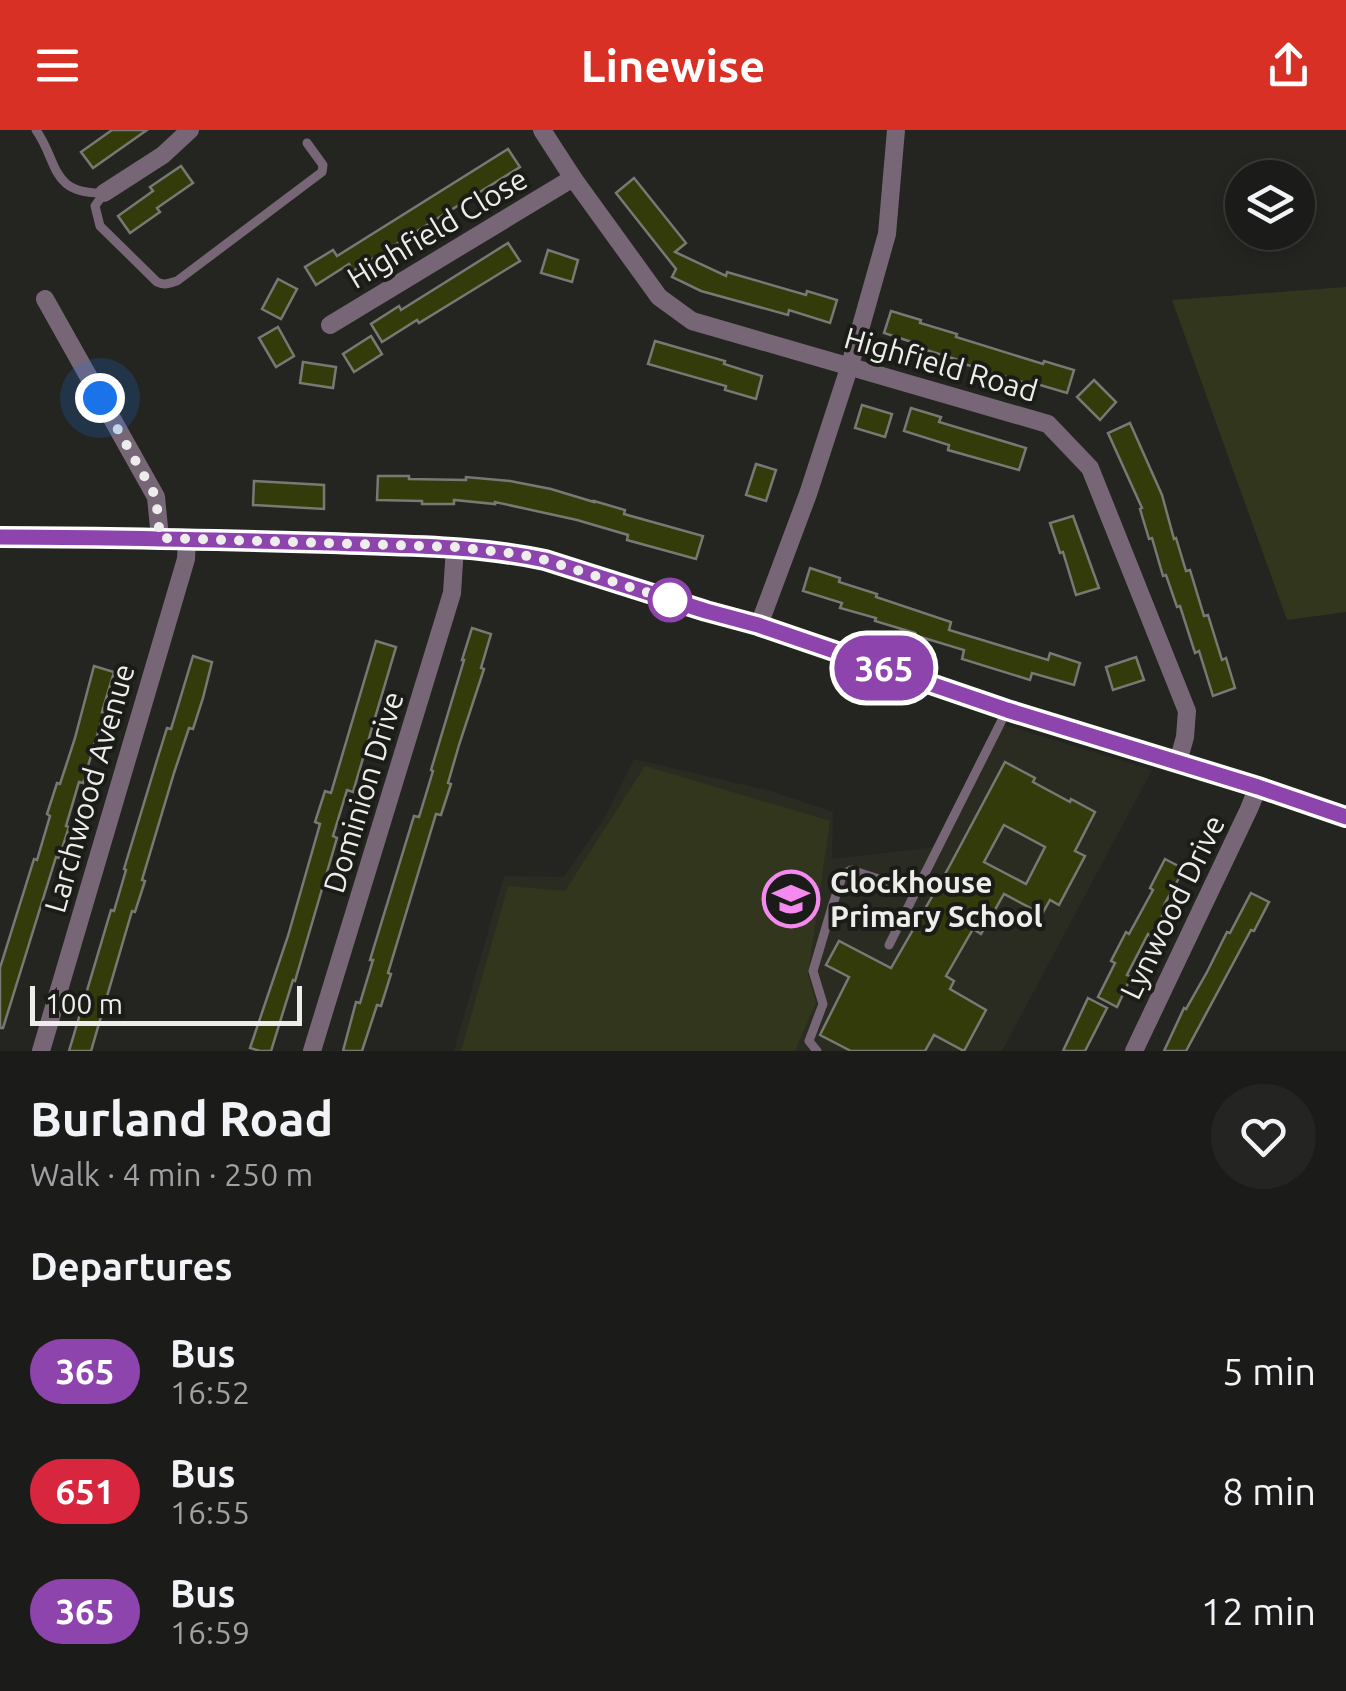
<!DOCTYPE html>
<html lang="en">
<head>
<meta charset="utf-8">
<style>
  :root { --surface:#1b1c19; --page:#242522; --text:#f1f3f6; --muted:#a0a1a2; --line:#393a38; --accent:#d93025 }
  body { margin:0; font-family:Ubuntu,sans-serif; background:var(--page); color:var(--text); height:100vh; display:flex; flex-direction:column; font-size:38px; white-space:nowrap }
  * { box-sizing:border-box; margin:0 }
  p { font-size:32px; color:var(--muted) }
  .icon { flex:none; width:55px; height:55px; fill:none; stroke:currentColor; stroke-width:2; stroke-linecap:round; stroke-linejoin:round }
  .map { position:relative; height:921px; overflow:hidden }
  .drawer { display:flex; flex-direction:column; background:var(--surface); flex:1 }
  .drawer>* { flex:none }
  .badge { padding:0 20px; border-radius:32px; font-size:35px; line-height:65px }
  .controls { position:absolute; left:1225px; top:30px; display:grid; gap:20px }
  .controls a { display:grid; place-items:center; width:90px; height:90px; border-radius:50%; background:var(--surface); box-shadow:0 5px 15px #0003,0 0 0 2px var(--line); font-size:50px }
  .scale { position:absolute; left:30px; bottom:25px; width:272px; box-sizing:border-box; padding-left:10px; border:5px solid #edeeeb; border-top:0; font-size:28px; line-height:35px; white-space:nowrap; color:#edeeeb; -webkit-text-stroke:8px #1b1c18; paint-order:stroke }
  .you { position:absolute; width:50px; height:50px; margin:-25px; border:8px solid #fff; border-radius:50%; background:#1a73e8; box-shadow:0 0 0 15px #1a73e833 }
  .map>.badge { position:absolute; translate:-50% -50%; box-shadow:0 0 0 5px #fff }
  h2 { padding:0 30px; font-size:38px; line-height:90px }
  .round { display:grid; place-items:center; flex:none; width:105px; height:105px; border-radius:52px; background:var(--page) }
  .overview { display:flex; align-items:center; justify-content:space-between; height:170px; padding:0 30px }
  h1 { font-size:48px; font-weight:700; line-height:75px }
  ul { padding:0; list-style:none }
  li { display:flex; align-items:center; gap:30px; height:120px; padding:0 30px }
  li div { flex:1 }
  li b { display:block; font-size:38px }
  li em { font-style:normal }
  li .badge { min-width:110px; font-weight:700; text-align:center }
  header { display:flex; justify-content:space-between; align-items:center; height:130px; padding:0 30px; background:var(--accent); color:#fff; font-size:45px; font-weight:700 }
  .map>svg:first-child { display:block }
  .built { fill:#2a2c22 }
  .green { fill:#32361d }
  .building { fill:#343b0b; stroke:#787974; stroke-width:2.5; fill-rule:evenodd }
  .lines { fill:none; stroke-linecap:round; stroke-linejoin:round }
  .lane { stroke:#776776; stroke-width:9 }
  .street { stroke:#776776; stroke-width:18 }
  .line-casing { stroke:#fff; stroke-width:22 }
  .line { stroke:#8e44ad; stroke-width:15 }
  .walk { stroke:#edeeeb; stroke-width:10; stroke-dasharray:0 18 }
  .stop-dot { fill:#fff; stroke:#8e44ad; stroke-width:5 }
  .labels { text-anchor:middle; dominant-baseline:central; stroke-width:8; stroke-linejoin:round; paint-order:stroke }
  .street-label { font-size:30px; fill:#edeeeb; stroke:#1b1c18 }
  .poi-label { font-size:30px; font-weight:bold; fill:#edeeeb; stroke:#1b1c18; text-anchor:start }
</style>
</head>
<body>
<header><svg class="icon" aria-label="menu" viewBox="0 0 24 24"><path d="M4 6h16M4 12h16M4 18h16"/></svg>Linewise<svg class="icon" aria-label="share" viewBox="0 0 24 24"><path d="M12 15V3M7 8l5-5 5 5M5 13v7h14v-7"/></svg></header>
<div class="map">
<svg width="1346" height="921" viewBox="0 0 1346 921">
  <rect width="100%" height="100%" fill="#242521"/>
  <path class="built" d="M998 593 1152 640 1002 921H454L504 746 564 747 604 689 634 629 770 661 833 682 832 729 937 717Z"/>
  <g class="green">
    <path d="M1346 157V482L1287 490 1172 170Z"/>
    <path d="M645 636 830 691 808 844 816 873 795 921H461L508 756 565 761Z"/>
  </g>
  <g class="building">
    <path d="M112 0H147L93 38 81 22Z"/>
    <path d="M508 19 520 37 353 141 349 134 316 155 305 137 333 120 337 126Z"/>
    <path d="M181 36 193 53 157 78 160 82 130 103 118 86 153 61 150 57Z"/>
    <path d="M634 48 686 113 675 122 726 146 727 142 806 165 807 161 837 170 830 193 789 180 788 185 701 161 672 147 676 139 616 63Z"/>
    <path d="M508 113 520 131 419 193 417 190 382 212 371 194 399 176 401 180Z"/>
    <path d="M548 120 578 130 572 152 541 143Z"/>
    <path d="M278 149 297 159 281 189 262 179Z"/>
    <path d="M891 181 921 190 920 193 957 204 956 207 1043 234 1044 231 1074 240 1067 263 1030 252 1029 254 958 232V230L920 218 921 215 884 203Z"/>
    <path d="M278 197 294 226 276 237 259 208Z"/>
    <path d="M371 206 382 224 354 242 343 224Z"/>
    <path d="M655 211 725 231 724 234 762 246 756 269 725 260 726 256 648 234Z"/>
    <path d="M303 232 336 237 333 258 300 253Z"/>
    <path d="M1094 250 1116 272 1100 290 1077 267Z"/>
    <path d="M862 275 892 284 885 307 855 298Z"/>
    <path d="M911 278 941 287 939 292 1026 318 1019 340 948 320 949 315 904 301Z"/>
    <path d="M1130 293 1162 365 1174 409 1176 408 1186 441 1190 440 1204 486 1208 485 1222 530 1226 528 1235 558 1213 566 1199 521 1195 523 1180 476 1177 477 1166 445 1163 446 1152 408 1149 409 1140 379 1142 378 1108 303Z"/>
    <path d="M756 334 776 340 766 371 746 365Z"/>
    <path d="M378 346H409V349L466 350V347L510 351 551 359 594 372V371L625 380 624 384 703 406 696 429 627 410 628 405 577 390 495 372V374L454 370V374H422V371L377 370Z"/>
    <path d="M254 351 324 355V379L253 375Z"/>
    <path d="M1073 386 1099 458 1076 465 1063 422 1060 423 1050 393Z"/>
    <path d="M810 438 840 448 839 452 877 464 876 467 951 492 949 500 1048 530 1050 523 1080 533 1074 555 1032 543 1030 550 962 529 964 520 914 505 915 503 875 491 876 488 840 478 842 473 803 461Z"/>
    <path d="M472 498 491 504 481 538 484 539 459 615 448 653 451 654 441 685 436 684 388 843 391 844 381 876 377 875 362 921H343L356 872 360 873 373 830H370L414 686 419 687 433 641 431 640 464 530H462Z"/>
    <path d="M376 511 396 517 353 662 347 660 333 706 337 708 295 851 293 850 271 921H260L250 918 288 806 320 694 315 692 325 661 331 663Z"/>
    <path d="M193 526 212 532 203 568 193 599 189 598 174 643 142 750 145 751 135 782 132 781 91 921H69L111 780 114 781 126 740 124 739 157 630 167 598 171 599Z"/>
    <path d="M1136 527 1144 550 1113 560 1106 537Z"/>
    <path d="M94 536 114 542 102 582H104L83 653 79 652 66 696 69 697 59 728 56 727 3 898H0V838L34 729 37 730 50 686 47 684 57 653 60 654 75 608Z"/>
    <path d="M1005 632 1035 648 1033 652 1070 672 1071 669 1095 682 1075 721 1085 726 1059 775 1050 770 1042 784 1004 764 981 804 973 799 946 846 954 851 950 859 986 880 964 921 934 905 925 921H851L820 905 849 847 826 835 839 811 891 838 949 737ZM1004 695 1045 717 1026 754 984 732Z"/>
    <path d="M1165 729 1184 739 1164 775 1167 777 1151 806 1148 804 1127 845 1131 847 1117 877 1098 867 1115 833 1111 831 1126 802 1129 804 1153 760 1150 758Z"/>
    <path d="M1251 763 1269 772 1254 801 1251 800 1186 921H1164L1184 878 1186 879 1207 842 1227 802 1230 803Z"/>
    <path d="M1088 868 1107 878 1085 921H1063Z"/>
  </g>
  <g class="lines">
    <g class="lane">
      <path d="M36 0C59 33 50 64 103 63"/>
      <path d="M104 63 95 76 100 96 157 152C165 156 169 153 177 151L322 42 323 35 307 13"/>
      <path d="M898 796 832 777 843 744 851 740 916 761"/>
      <path d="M889 815 1007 580"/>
      <path d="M817 921 809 911 823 874 813 841 832 777"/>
    </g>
    <g class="street">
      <path d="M542 0 573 48 659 167 692 191 1048 294 1090 338 1187 581 1185 607 1178 632"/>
      <path d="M104 63 163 25 190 0"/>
      <path d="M45 169 156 367 160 408"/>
      <path d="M330 195 573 48"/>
      <path d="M0 407C108 408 215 410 323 413 398 415 472 414 545 430L706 481 759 495 1007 580 1258 657 1346 687"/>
      <path d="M759 495 808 364 850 235 887 104 896 0"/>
      <path d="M41 921 186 429 187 409"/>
      <path d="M312 921 452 463 455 417"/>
      <path d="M1134 921 1249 679 1258 657"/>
    </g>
  </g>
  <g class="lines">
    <g class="line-casing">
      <path id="line" d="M0 407C110 407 221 410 331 413 403 416 475 415 545 430L706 481 758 495 1007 580 1258 657 1346 687"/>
    </g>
    <use href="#line" class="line"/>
    <path class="walk" d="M100 268 156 367 160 408 455 417 518 424 545 430 674 471 670 470"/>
  </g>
  <defs>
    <g id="school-ring" transform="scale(2.875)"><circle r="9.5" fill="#1b1c18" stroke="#f489f0" stroke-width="1.5"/><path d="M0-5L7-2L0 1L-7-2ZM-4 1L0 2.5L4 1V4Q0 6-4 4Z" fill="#f489f0"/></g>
  </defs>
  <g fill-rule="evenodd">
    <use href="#school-ring" x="791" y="769"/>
  </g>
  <circle class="stop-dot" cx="670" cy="470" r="20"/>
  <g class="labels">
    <g class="street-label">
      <text transform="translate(437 98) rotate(-31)">Highfield Close</text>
      <text transform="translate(941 234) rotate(16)">Highfield Road</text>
      <text transform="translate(89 658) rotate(-74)">Larchwood Avenue</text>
      <text transform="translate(363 662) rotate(-73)">Dominion Drive</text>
      <text transform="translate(1172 777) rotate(-64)">Lynwood Drive</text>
    </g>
    <g class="poi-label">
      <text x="830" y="752">Clockhouse<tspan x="830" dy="34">Primary School</tspan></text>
    </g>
  </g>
</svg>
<div class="controls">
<a><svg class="icon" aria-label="layers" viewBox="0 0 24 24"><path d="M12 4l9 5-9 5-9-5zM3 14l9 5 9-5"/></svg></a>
</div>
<div class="scale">100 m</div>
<div class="you" style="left:100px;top:268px"></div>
<b class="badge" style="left:884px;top:538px;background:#8e44ad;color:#fff">365</b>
</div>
<section class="drawer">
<div class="overview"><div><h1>Burland Road</h1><p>Walk · 4 min · 250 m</p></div><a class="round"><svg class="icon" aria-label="heart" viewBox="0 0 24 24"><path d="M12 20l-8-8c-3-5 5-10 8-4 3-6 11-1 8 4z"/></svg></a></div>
<h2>Departures</h2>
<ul>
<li><span class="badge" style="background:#8e44ad;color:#fff">365</span><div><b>Bus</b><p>16:52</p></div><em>5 min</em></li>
<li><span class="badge" style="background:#d7263d;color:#fff">651</span><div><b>Bus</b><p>16:55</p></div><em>8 min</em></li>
<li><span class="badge" style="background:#8e44ad;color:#fff">365</span><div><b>Bus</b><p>16:59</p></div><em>12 min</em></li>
</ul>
</section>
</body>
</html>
